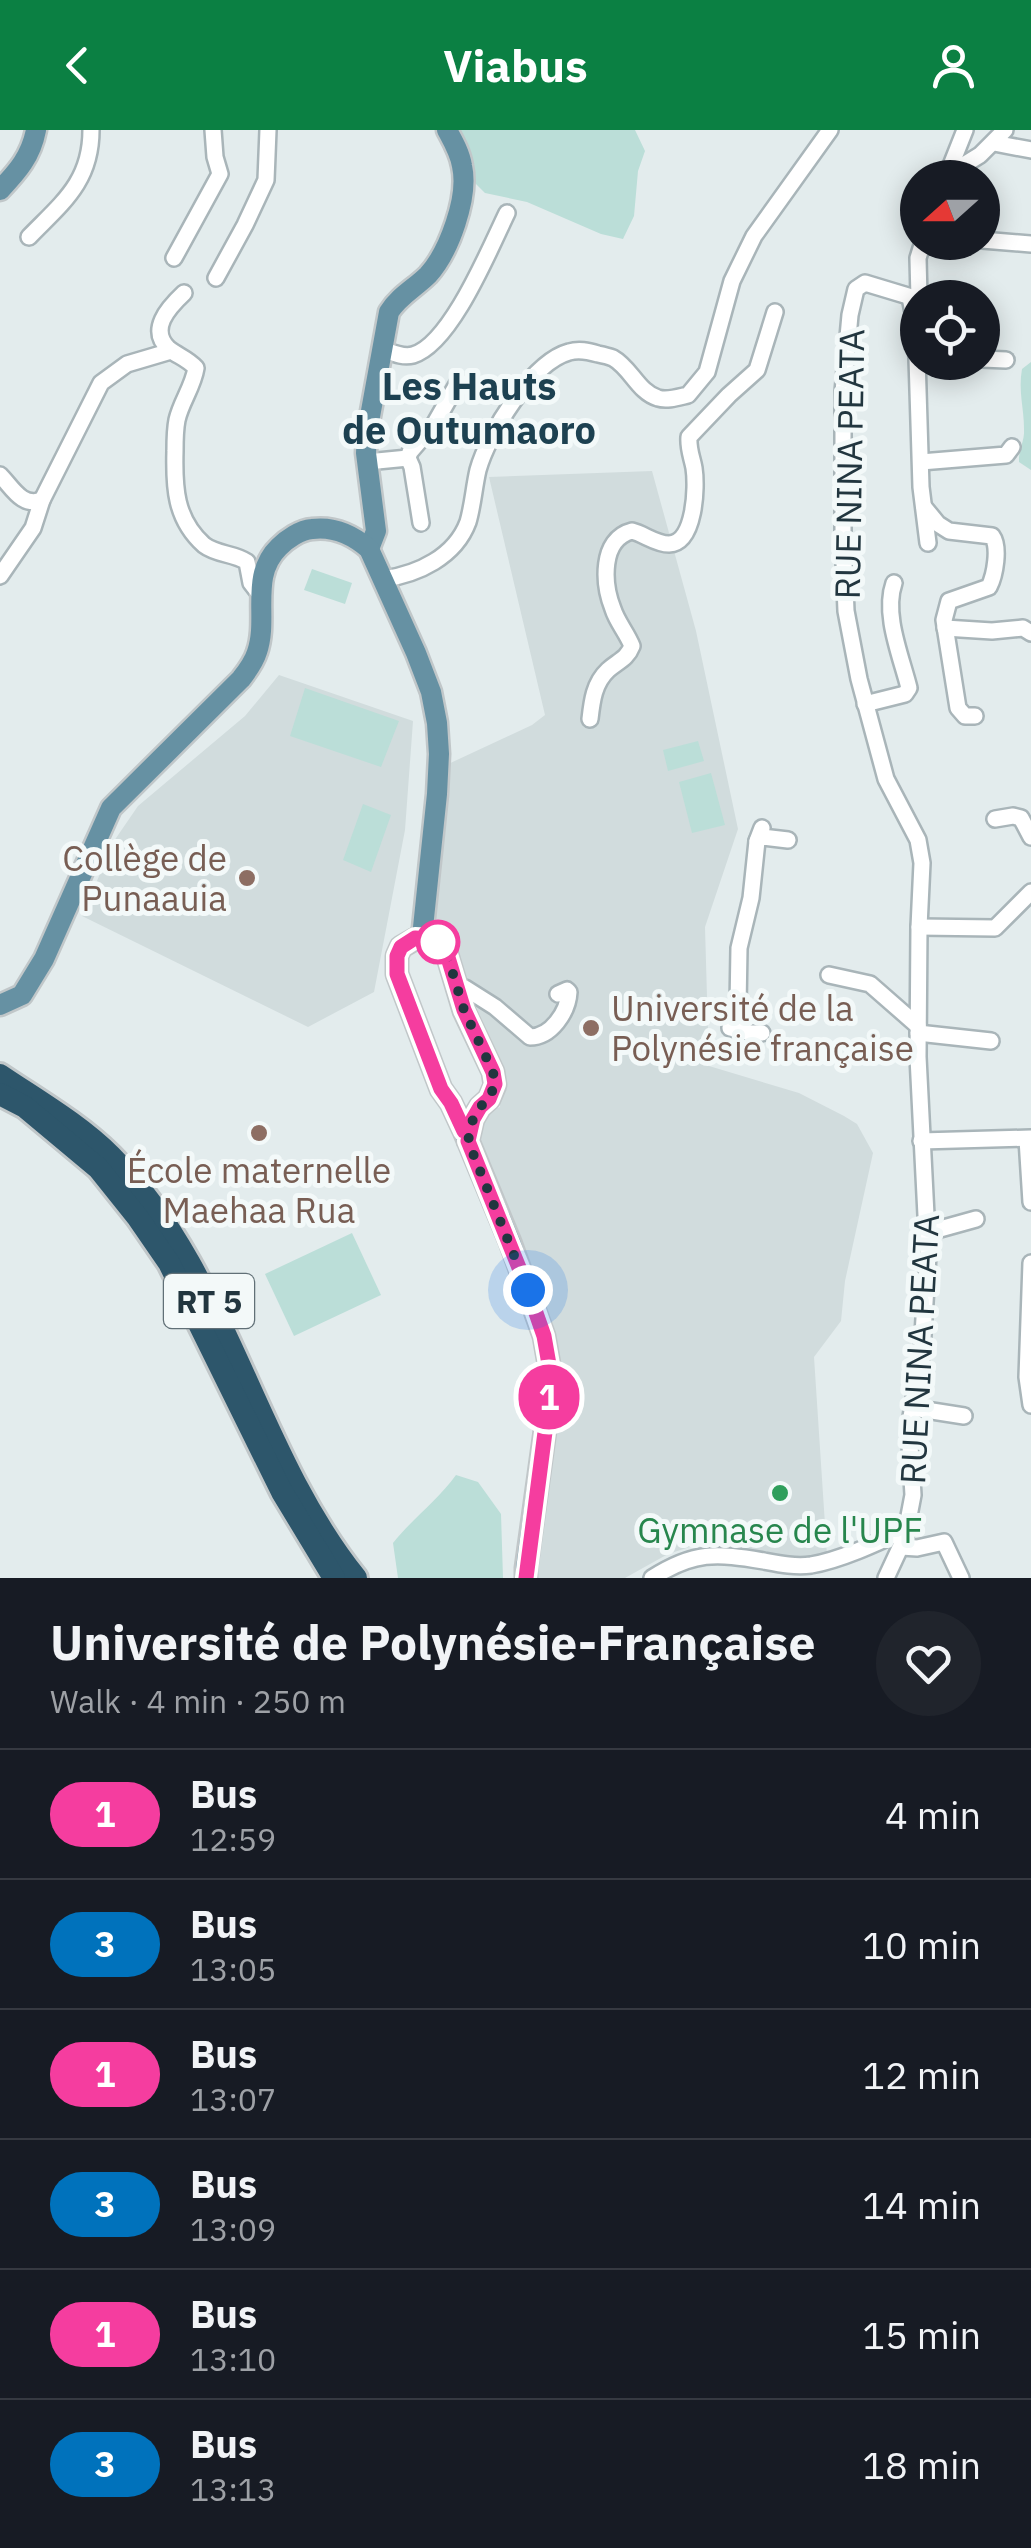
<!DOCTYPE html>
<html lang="en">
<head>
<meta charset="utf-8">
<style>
  :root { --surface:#171b24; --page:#20242c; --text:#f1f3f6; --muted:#9ea1a6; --line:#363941; --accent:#0b8043 }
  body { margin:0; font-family:"IBM Plex Sans",sans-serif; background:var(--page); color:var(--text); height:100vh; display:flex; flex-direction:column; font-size:38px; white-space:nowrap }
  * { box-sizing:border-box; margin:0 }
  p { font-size:32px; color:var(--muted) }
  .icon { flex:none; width:55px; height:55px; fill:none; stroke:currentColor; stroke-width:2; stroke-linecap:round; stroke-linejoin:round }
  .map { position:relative; height:1448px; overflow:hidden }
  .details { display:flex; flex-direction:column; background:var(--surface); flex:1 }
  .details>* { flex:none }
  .badge { padding:0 20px; border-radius:32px; font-size:35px; line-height:65px }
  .needle { width:65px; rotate:249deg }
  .buttons { position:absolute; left:900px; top:30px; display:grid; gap:20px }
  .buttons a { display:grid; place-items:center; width:100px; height:100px; border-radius:50%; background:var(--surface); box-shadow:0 5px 25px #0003; font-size:50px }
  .you { position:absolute; width:50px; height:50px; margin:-25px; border:8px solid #fff; border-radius:50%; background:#1a73e8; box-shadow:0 0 0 15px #1a73e833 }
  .map>.badge { position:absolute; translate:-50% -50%; box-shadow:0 0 0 5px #fff }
  .round { display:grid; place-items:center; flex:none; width:105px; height:105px; border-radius:52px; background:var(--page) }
  .head { display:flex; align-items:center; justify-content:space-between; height:170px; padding:0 50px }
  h1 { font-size:48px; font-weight:700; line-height:75px }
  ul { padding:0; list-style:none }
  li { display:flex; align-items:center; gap:30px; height:130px; padding:0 50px; border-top:2px solid var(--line) }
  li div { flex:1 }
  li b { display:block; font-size:38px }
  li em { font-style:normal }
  li .badge { min-width:110px; font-weight:700; text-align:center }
  header { display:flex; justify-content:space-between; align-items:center; height:130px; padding:0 50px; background:var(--accent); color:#fff; font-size:45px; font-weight:700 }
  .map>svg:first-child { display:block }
  .built { fill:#d1dcdd }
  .green { fill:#bbded8 }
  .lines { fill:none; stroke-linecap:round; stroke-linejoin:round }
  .minor-casing { stroke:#a9b5b9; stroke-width:20 }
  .major-casing { stroke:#c1c7c9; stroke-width:25 }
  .highway-casing { stroke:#c1c7c9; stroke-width:28 }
  .minor { stroke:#fff; stroke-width:15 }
  .major { stroke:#6691a3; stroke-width:20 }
  .highway { stroke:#2d566b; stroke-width:22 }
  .line-casing { stroke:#fff; stroke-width:22 }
  .line { stroke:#f53d9f; stroke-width:15 }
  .walk { stroke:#22363f; stroke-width:10; stroke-dasharray:0 18 }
  .education-dot { fill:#8d6e63; stroke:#f3f9f9; stroke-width:4 }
  .stop-dot { fill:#fff; stroke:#f53d9f; stroke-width:5 }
  .leisure-dot { fill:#2e9e5b; stroke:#f3f9f9; stroke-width:4 }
  .labels { text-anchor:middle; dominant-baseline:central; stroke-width:10; stroke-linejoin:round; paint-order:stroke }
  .shield { fill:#f3f9f9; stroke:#617077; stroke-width:2.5 }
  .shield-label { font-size:32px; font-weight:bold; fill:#22363f }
  .street-label { font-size:35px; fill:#22363f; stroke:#f3f9f9 }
  .education-label { font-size:35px; fill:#785e54; stroke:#f3f9f9; text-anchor:end }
  .leisure-label { font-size:35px; fill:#27864d; stroke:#f3f9f9 }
  .neighbourhood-label { font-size:38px; font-weight:bold; fill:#1d4151; stroke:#f3f9f9 }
</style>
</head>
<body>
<header><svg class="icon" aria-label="back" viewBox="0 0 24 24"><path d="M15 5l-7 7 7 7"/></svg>Viabus<svg class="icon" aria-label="person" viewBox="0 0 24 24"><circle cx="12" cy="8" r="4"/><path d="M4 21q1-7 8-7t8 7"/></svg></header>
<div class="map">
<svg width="1031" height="1448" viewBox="0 0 1031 1448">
  <rect width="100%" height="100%" fill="#e3eced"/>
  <g class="built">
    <path d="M652 341 696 501 738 699 705 797 709 936 799 963 844 986 857 994 873 1023 845 1151 841 1191 814 1227 827 1425 792 1431 725 1420 714 1416 696 1415 668 1424 625 1448H528L557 1252 474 999 490 981 500 977V946L426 802 444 636 532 595 545 585 489 347Z"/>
    <path d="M279 545 413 591 405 700 374 862 308 897 82 786 114 711 138 676 245 586Z"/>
  </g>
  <g class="green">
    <path d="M451 0H635L645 21 638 41 634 86 623 109 601 104 527 72 485 63 471 49Z"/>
    <path d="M1031 232V340L1019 332C1018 320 1025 311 1024 299 1024 278 1018 261 1022 239Z"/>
    <path d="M312 439 352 453 345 474 304 460Z"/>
    <path d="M305 558 399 591 381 637 290 606Z"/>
    <path d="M698 611 704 631 668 641 663 620Z"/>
    <path d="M711 643 725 695 692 703 679 652Z"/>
    <path d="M363 674 391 685 371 742 343 730Z"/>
    <path d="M352 1103 381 1165 294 1206 265 1144Z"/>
    <path d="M456 1345 478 1352 501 1384 503 1448H398L393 1413C413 1388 438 1370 456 1345Z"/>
  </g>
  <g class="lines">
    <g class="minor-casing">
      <g id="minor">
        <path d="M994 13 1031 20"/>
        <path d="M946 46 980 25 1005 0"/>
        <path d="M946 48 965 0"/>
        <path d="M29 107C62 73 91 52 91 0"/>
        <path d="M982 110 1031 114"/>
        <path d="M174 128 220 44 215 27 213 0"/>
        <path d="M216 148 245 95 266 50 268 0"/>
        <path d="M184 163C168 178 148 200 169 219 178 226 188 229 196 238 193 257 181 272 177 290 175 300 175 311 175 321 174 357 175 389 204 415 217 425 234 423 247 432L251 453 261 466"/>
        <path d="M910 167 914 188 917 228 921 357 928 413"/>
        <path d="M919 168 918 128 923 112"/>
        <path d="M382 219C391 222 402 228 413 225 451 214 490 118 507 83"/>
        <path d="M982 229 1006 230"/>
        <path d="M929 232H944"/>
        <path d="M408 328 412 337 421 393"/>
        <path d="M367 332 408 328 410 322 435 293 459 251"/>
        <path d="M921 332 1006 325 1012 317"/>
        <path d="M0 345C12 357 22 378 42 370"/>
        <path d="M924 377 938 394 949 401 992 406C1000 417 995 445 989 457L949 471 944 490 958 578 965 586H975"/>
        <path d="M0 446 33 398 42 370 101 253 127 234 171 221"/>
        <path d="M384 449C418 444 455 427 468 392 473 375 474 357 478 340 488 304 532 232 569 222 579 219 588 221 598 224 603 225 608 226 613 228 631 238 638 262 658 268 667 271 679 267 688 265L707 242 732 151 754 106 830 0"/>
        <path d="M945 498 992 501 1023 498 1031 503"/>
        <path d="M865 574 905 564 909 558C901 526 883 484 894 453"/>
        <path d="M590 589C592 571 594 553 608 540 618 531 627 529 632 516 627 503 617 492 613 479 603 454 600 409 632 401 644 404 656 414 669 414 695 413 697 357 694 338 692 327 688 319 689 307L729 265 757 240 775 182"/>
        <path d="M995 689 1013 686 1021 688 1031 707"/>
        <path d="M757 711 762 707 788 710"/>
        <path d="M919 797 995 798 1031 762"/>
        <path d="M829 845 870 854 918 896"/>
        <path d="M457 861 465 858 495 877 530 907C551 907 568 882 569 862L567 860 558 864"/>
        <path d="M721 880 729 886 738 877 739 818 751 768 757 711 762 698"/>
        <path d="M730 898 751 903H762"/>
        <path d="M918 903 991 911"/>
        <path d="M1027 1009 1031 1072"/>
        <path d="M921 1011 1031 1008"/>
        <path d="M927 1106 940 1099 976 1089"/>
        <path d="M1031 1133 1027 1247 1031 1275"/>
        <path d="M913 1278 964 1286"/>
        <path d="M901 1417 917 1418 944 1412 961 1448"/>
        <path d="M652 1448C694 1421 716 1423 764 1431 780 1434 795 1437 811 1435 841 1430 879 1412 907 1399"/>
        <path d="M886 1448 905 1407 913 1365 909 1299 922 1220 928 1125 918 927 919 797 922 733 918 710 886 649 859 549 846 481 843 409V262L850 185 856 159 865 153 918 169"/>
      </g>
    </g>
    <g class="major-casing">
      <g id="major">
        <path d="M0 60C18 41 31 26 36 0"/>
        <path d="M369 419 376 401 366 323 367 303 389 182C399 166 415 158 428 145 449 122 469 67 462 36 460 23 453 11 447 0"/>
        <path d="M0 875 22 865 44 829 111 678 241 549C248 540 254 532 257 522 269 488 249 446 279 417 287 409 300 400 312 399 335 396 353 405 369 419L416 523 431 562 437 593 439 624 437 664 422 807"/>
        <path d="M468 1011 473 989 480 977 489 969 495 955 493 942 464 881 446 821 431 809H415L401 817 397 826V844L441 959 451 973 464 1001 510 1112 544 1206 550 1240 548 1279 526 1438V1448"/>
      </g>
    </g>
    <g class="highway-casing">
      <g id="highway">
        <path d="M0 945C37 970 79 994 111 1026 228 1144 253 1320 356 1448"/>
        <path d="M0 964 25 977 98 1038 138 1088 169 1133 282 1362 334 1448"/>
      </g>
    </g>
    <use href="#minor" class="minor"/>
    <use href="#major" class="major"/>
    <use href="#highway" class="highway"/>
  </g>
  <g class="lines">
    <g class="line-casing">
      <path id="line" d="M464 1001 451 973 441 959 397 844V826L401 817 415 808 432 809 446 821 464 880 493 942 495 954 489 969 480 977 473 989 468 1011 528 1160 544 1206 550 1240 548 1279 526 1448"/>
    </g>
    <use href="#line" class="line"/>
    <path class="walk" d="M438 812 446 821 464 880 493 942 495 954 489 969 480 977 473 989 468 1011 528 1160"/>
  </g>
  <g class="education-dot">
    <circle cx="247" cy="748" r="10"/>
    <circle cx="591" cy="898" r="10"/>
    <circle cx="259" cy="1003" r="10"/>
  </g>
  <circle class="stop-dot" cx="438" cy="812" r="20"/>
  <circle class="leisure-dot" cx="780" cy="1363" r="10"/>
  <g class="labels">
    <rect class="shield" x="164" y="1144" width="90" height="54" rx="8"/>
    <g class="shield-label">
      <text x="209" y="1171">RT 5</text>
    </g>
    <g class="street-label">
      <text transform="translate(849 334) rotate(-89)">RUE NINA PEATA</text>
      <text transform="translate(919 1219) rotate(-87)">RUE NINA PEATA</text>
    </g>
    <g class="education-label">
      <text x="227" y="728">Collège de<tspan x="227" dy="40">Punaauia</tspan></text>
      <text x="611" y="878" text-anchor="start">Université de la<tspan x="611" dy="40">Polynésie française</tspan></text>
      <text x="259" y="1040" text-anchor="middle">École maternelle<tspan x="259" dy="40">Maehaa Rua</tspan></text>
    </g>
    <g class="leisure-label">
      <text x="780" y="1400">Gymnase de l'UPF</text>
    </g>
    <g class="neighbourhood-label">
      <text x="469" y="255">Les Hauts<tspan x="469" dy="44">de Outumaoro</tspan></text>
    </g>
  </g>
</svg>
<div class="buttons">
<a><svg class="needle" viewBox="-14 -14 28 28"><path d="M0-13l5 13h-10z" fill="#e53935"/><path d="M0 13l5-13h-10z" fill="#9ea1a6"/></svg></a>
<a><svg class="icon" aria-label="locate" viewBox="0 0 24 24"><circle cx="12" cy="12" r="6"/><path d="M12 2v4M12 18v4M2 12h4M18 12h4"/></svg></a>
</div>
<div class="you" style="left:528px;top:1160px"></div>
<b class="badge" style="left:549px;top:1267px;background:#f53d9f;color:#fff">1</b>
</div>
<section class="details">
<div class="head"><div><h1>Université de Polynésie-Française</h1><p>Walk · 4 min · 250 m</p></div><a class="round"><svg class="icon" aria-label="heart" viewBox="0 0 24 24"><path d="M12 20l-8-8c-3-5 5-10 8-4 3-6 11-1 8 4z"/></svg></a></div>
<ul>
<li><span class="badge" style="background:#f53d9f;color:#fff">1</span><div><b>Bus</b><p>12:59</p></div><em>4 min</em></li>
<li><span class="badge" style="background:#0072bc;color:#fff">3</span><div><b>Bus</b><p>13:05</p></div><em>10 min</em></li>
<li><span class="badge" style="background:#f53d9f;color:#fff">1</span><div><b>Bus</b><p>13:07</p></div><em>12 min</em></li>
<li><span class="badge" style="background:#0072bc;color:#fff">3</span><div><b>Bus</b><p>13:09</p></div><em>14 min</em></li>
<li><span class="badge" style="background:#f53d9f;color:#fff">1</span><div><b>Bus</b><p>13:10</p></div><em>15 min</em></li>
<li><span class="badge" style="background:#0072bc;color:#fff">3</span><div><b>Bus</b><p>13:13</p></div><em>18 min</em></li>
</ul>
</section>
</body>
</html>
